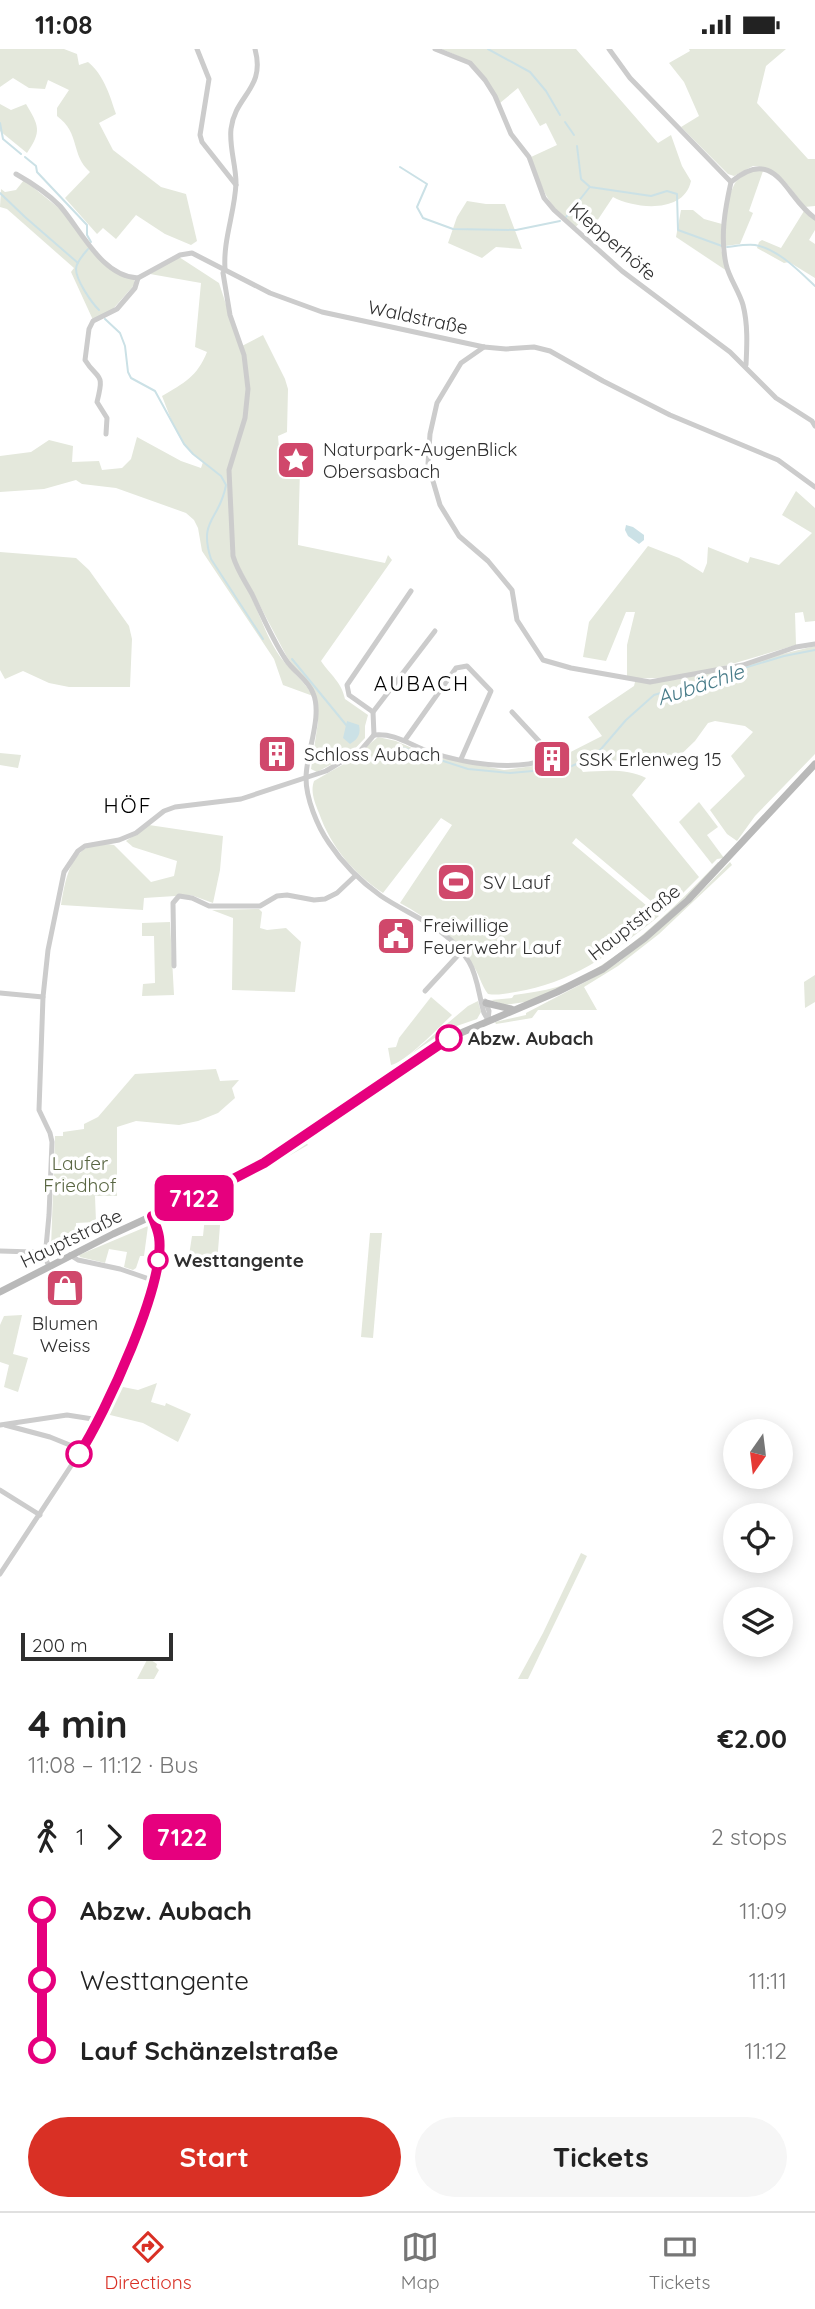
<!DOCTYPE html>
<html lang="en">
<head>
<meta charset="utf-8">
<style>
  :root { --surface:#fff; --page:#f6f6f6; --text:#222; --muted:#767676; --line:#e0e0e0; --accent:#d93025 }
  body { margin:0; font-family:Quicksand,sans-serif; background:var(--page); color:var(--text); height:100vh; display:flex; flex-direction:column; font-size:26px; white-space:nowrap }
  * { box-sizing:border-box; margin:0 }
  p { font-size:23px; color:var(--muted) }
  .icon { flex:none; width:38px; height:38px; fill:none; stroke:currentColor; stroke-width:2; stroke-linecap:round; stroke-linejoin:round }
  .map { position:relative; height:1630px; overflow:hidden }
  .details { display:flex; flex-direction:column; background:var(--surface); flex:1 }
  .details>* { flex:none }
  .badge { padding:0 14px; border-radius:10px; font-size:24px; line-height:46px }
  .needle { width:46px; rotate:194deg }
  .tools { position:absolute; left:723px; top:1370px; display:grid; gap:14px }
  .tools a { display:grid; place-items:center; width:70px; height:70px; border-radius:50%; background:var(--surface); box-shadow:0 4px 18px #0003; font-size:35px }
  .scale { position:absolute; left:21px; bottom:18px; width:152px; box-sizing:border-box; padding-left:7px; border:4px solid #2f2f2f; border-top:0; font-size:19px; line-height:24px; white-space:nowrap; color:#2f2f2f; -webkit-text-stroke:5px #fff; paint-order:stroke }
  .map>.badge { position:absolute; translate:-50% -50%; box-shadow:0 0 0 4px #fff }
  .legs { display:flex; align-items:center; gap:10px; height:77px; padding:0 28px; font-size:23px }
  .legs p { margin-inline-start:auto }
  .headline { display:flex; align-items:center; justify-content:space-between; height:119px; padding:0 28px }
  h1 { font-size:38px; font-weight:800; line-height:52px }
  .action { display:flex; gap:14px; margin-top:auto; padding:14px 28px }
  .action a { flex:1; height:80px; border-radius:42px; background:var(--accent); color:#fff; font-size:28px; font-weight:800; line-height:80px; text-align:center }
  .action a+a { background:var(--page); color:var(--text) }
  ul { padding:0 28px; list-style:none }
  li { display:flex; align-items:center; gap:24px; height:70px; font-size:26px }
  li i { display:grid; place-items:center; width:10px; height:100%; margin:0 9px; background:currentColor }
  li i::after { content:''; width:18px; height:18px; margin:-9px; border:5px solid; border-radius:50%; background:var(--surface) }
  li p { margin-inline-start:auto }
  li:first-child i { background:linear-gradient(#0000 50%,currentColor 0) }
  li:last-child i { background:linear-gradient(currentColor 50%,#0000 0) }
  .status { display:flex; justify-content:space-between; align-items:center; height:49px; padding:0 35px; background:var(--surface); direction:ltr }
  .status svg { height:19px; fill:currentColor }
  .tab-bar { display:flex; justify-content:space-around; align-items:center; height:98px; border-top:2px solid var(--line); background:var(--surface); font-size:19px; color:var(--muted) }
  .tab-bar a { display:grid; justify-items:center; gap:4px }
  .tab-bar .on { color:var(--accent) }
  .map>svg:first-child { display:block }
  .green { fill:#e4e8dc }
  .water { fill:#cbe1e6 }
  .lines { fill:none; stroke-linecap:round; stroke-linejoin:round }
  .stream { stroke:#cbe1e6; stroke-width:2 }
  .street { stroke:#ccc; stroke-width:5 }
  .secondary { stroke:#b9b9b9; stroke-width:7 }
  .line-1-casing { stroke:#fff; stroke-width:16 }
  .line-1 { stroke:#e6007e; stroke-width:10 }
  .stop-1-dot { fill:#fff; stroke:#e6007e; stroke-width:3.5 }
  .labels { text-anchor:middle; dominant-baseline:central; stroke-width:7; stroke-linejoin:round; paint-order:stroke }
  .street-label { font-size:19px; fill:#2f2f2f; stroke:#fff }
  .poi-label { font-size:19px; fill:#2f2f2f; stroke:#fff; text-anchor:start }
  .stop-label { font-size:19px; font-weight:bold; fill:#2f2f2f; stroke:#fff; text-anchor:start }
  .park-label { font-size:19px; fill:#596642; stroke:#fff }
  .neighbourhood-label { font-size:21px; letter-spacing:2px; fill:#000; stroke:#fff }
  .water-label { font-size:21px; font-style:italic; fill:#477b88; stroke:#fff }
</style>
</head>
<body>
<div class="status"><b>11:08</b><svg viewBox="0 0 49 12"><path d="M0 12V9h3v3zM5 12V6h3v6zM10 12V3h3v9zM15 12V0h3v12zM26 1h20v11H26zM47 4h2v5h-2z"/></svg></div>
<div class="map">
<svg width="815" height="1630" viewBox="0 0 815 1630">
  <rect width="100%" height="100%" fill="#fff"/>
  <g class="green">
    <path d="M0 0H64L77 5 79 16 88 13C104 26 110 47 116 65L99 74 113 101 161 138 186 145 197 192 191 196 165 185 136 166 116 190 103 179 97 185 65 149 90 123C70 105 81 85 57 67V59L69 41 48 31 45 40 29 39 13 29 0 38Z"/>
    <path d="M441 0H576L658 94 671 86 682 117 691 132C684 165 635 160 613 148L597 172 588 163 575 179C545 152 544 145 531 108L557 96 546 74 540 77 518 39 500 54C485 23 474 12 441 0Z"/>
    <path d="M689 0H786L766 17 757 54 808 110H815V157L804 158C791 139 779 118 753 117L734 127 728 125 681 78 699 67 684 33 669 14 690 2Z"/>
    <path d="M0 55 11 61 26 55C39 77 42 82 27 104L0 82Z"/>
    <path d="M751 122H763L749 162 753 164 740 195 725 197C725 178 725 153 734 136 737 129 745 126 751 122Z"/>
    <path d="M24 131 60 160 107 217 134 230 135 235 113 260 93 271 71 223 74 219 7 160 0 158 1 140 5 143 16 141Z"/>
    <path d="M467 152 486 155H505L522 200 496 198 482 209 448 194 457 168Z"/>
    <path d="M681 161H693L704 170 722 175 721 200 727 222 676 188Z"/>
    <path d="M804 162 815 171V181L809 191 815 195V229L789 213 784 214 757 199 759 193 762 191 781 199Z"/>
    <path d="M179 208 219 234 240 298 263 286 285 330 288 340 287 383 278 387 281 422 300 420 298 496 385 514 388 506 392 511 321 612C331 627 341 632 345 650L368 666 365 677V689L349 706 317 723 311 720 318 673 317 649 287 608 230 500C234 518 242 529 250 545 260 566 267 590 281 609 291 622 304 632 313 647L283 636 274 610 202 502 198 479 194 471 186 464 116 439 82 435 76 431 44 440 0 443V407L31 403 49 391 73 397 72 413 99 412 102 421 122 419 131 410 137 388 181 412 201 419 203 413C179 398 172 372 162 347 184 334 197 328 207 303L195 298 201 234 150 225Z"/>
    <path d="M796 442 815 459V572L805 573 803 563 795 564 796 596C742 611 683 635 627 628V596L635 563H626L606 612 583 608 589 573 648 497 679 509 703 524 707 514 708 498 748 514 750 508 779 516 812 484 782 466Z"/>
    <path d="M0 503 76 509 89 521 129 577 132 590 130 638H69L49 634 23 622 5 630 0 621Z"/>
    <path d="M815 597V705L755 767 737 792 727 785 710 761 745 727 731 707 753 683 745 677 715 672 708 674 695 692 671 715 662 718 652 714 594 710 579 717 583 723C603 722 627 719 646 729L632 746 699 828 664 863 576 789 572 794 659 867C618 900 578 930 526 941 513 943 501 947 488 945 481 936 479 924 472 915 453 888 429 870 400 854L452 776 441 769 383 844C353 824 331 798 319 764 315 754 310 743 314 732L349 712 378 688 396 692 428 706 504 721 547 715 602 687 588 668 634 637 635 633 681 630Z"/>
    <path d="M0 704 21 706 18 719 0 716Z"/>
    <path d="M699 753 718 778 707 786 724 809 717 810 712 815 679 773Z"/>
    <path d="M149 776 223 787 220 821 213 854 191 846 144 849 143 861 61 856C66 825 73 788 114 796L151 833 174 827 177 812 133 798 126 792Z"/>
    <path d="M718 813 721 815 650 882 598 920 532 952 505 956 491 951 512 949 514 946C528 944 543 942 557 938 615 919 676 857 718 813Z"/>
    <path d="M730 813 732 816 659 885 618 917 584 938 597 961H538L532 969 496 975 495 973 526 966V964L591 930 620 912 694 850Z"/>
    <path d="M259 860 262 863 260 879 267 881 286 879 301 893 295 943 232 941 233 869 212 861Z"/>
    <path d="M170 873 174 946 142 947 143 935 155 934 154 887H142V874Z"/>
    <path d="M815 926V953L805 959 804 933Z"/>
    <path d="M431 948 452 966C439 978 405 1014 391 1016L388 999 396 998 399 989Z"/>
    <path d="M478 952 481 963 477 970 445 981 422 1003 303 1085 246 1120 152 1163 155 1160 233 1124 293 1088 392 1021 468 957Z"/>
    <path d="M216 1020 220 1032 239 1031 232 1039 235 1049 218 1064 198 1072 179 1076 136 1072 117 1078V1147H95L96 1173 76 1174V1197L51 1199 55 1087H63V1083L84 1080V1075L98 1068 135 1025Z"/>
    <path d="M304 1091 308 1096 271 1117 269 1114Z"/>
    <path d="M223 1139 217 1214 188 1213 192 1187H203L207 1148Z"/>
    <path d="M148 1177 144 1207H140L136 1219 133 1221 124 1218 127 1203 109 1200 105 1214 80 1208 79 1206Z"/>
    <path d="M370 1184H382L373 1289 361 1288Z"/>
    <path d="M22 1266 13 1305 28 1309 18 1343 4 1338 9 1316 0 1313V1276L4 1267Z"/>
    <path d="M157 1334 151 1353 165 1357 166 1354 191 1365 178 1393 143 1374 106 1365 118 1337 138 1341Z"/>
    <path d="M581 1504 587 1507 528 1630H518L543 1584Z"/>
    <path d="M148 1609 157 1615 156 1618 159 1621 154 1630H137Z"/>
  </g>
  <g class="water">
    <path d="M626 476 633 478 644 486V491L639 495 628 487 625 481Z"/>
    <path d="M347 672 359 676C361 685 358 690 350 695L343 689Z"/>
  </g>
  <g class="lines">
    <g class="stream">
      <path d="M488 0 530 23 546 42 560 66"/>
      <path d="M565 73 574 86"/>
      <path d="M0 74 3 90 21 105"/>
      <path d="M577 97 581 130 590 138 651 147 667 142 677 145 678 181 722 197"/>
      <path d="M25 108 36 117 37 123 87 176V186L91 193"/>
      <path d="M400 118 427 135 417 158 423 169 453 180 516 181 560 172"/>
      <path d="M0 144 25 168 78 214"/>
      <path d="M566 168 589 139"/>
      <path d="M727 198C736 197 746 195 755 196 778 200 799 222 815 237"/>
      <path d="M88 200C84 205 76 213 76 220 76 231 91 253 99 261"/>
      <path d="M105 270 120 284 125 297 128 323 131 329 155 342 184 395 193 405 221 427 226 436C220 471 198 470 211 510L263 590"/>
      <path d="M292 610 347 677"/>
      <path d="M403 699 468 720 510 724 567 719 595 707 626 671 654 646 784 607 815 601"/>
    </g>
    <g class="street">
      <path d="M197 0 209 30 200 86 202 93 236 136"/>
      <path d="M435 0 470 14 485 31 495 47 511 85 529 108 544 149 554 161 622 222 730 303 776 349 812 372 815 377"/>
      <path d="M609 0 630 29 731 133"/>
      <path d="M16 125C32 134 47 144 60 157 81 181 102 228 138 229L180 206 192 204 270 244 322 263 484 298 506 300 534 298 550 302 603 332 670 366 778 411 815 438"/>
      <path d="M225 220C223 190 235 163 236 134 236 116 229 98 231 80 235 46 266 40 255 0"/>
      <path d="M223 224 230 266 244 306 248 340 245 369 229 421 233 507C237 521 245 532 252 545 263 568 272 590 286 611 294 623 308 631 313 644 323 667 306 704 306 729 306 749 317 777 329 794 343 815 360 832 381 847 412 868 448 878 469 913 478 928 479 948 484 964L488 971"/>
      <path d="M484 298 461 314 437 354 430 385 428 415 440 456 459 487 488 512 512 541 517 571 543 611 571 619 650 633 743 616 796 598 815 595"/>
      <path d="M746 316C747 296 748 275 743 256 739 242 729 229 726 215 720 187 725 160 731 133 777 95 785 149 815 169"/>
      <path d="M106 385 107 369 97 353C105 322 98 332 85 311L89 280 93 272 117 260 135 239 138 229"/>
      <path d="M373 663 349 646 347 636 411 542"/>
      <path d="M374 686 373 663 435 582"/>
      <path d="M405 691 456 619 467 617 491 642 461 710"/>
      <path d="M174 917 173 854 179 847 192 849 209 857H260L277 847 287 846 314 851 325 850 337 844 355 827"/>
      <path d="M425 942 461 903"/>
      <path d="M0 944 43 948 48 901 64 823 78 802 85 797 119 791 136 784 164 762 175 758 241 750 326 722 361 701 374 686C397 684 409 696 430 703 463 714 513 723 547 710L550 704 512 663"/>
      <path d="M43 948 39 1061 50 1084 52 1093 49 1166 45 1209 49 1217"/>
      <path d="M485 952 489 962 488 971"/>
      <path d="M0 1202 33 1203 45 1209"/>
      <path d="M70 1206 78 1211 120 1220 155 1232"/>
      <path d="M0 1376 67 1366 99 1371"/>
      <path d="M5 1376 50 1388 82 1401"/>
      <path d="M0 1441 40 1466"/>
      <path d="M0 1525 88 1391 124 1314 157 1223 159 1186 152 1167"/>
    </g>
    <g class="secondary">
      <path d="M486 954 511 960"/>
      <path d="M0 1243 113 1185 241 1126 300 1090 449 989 557 943 603 920 645 889 688 851 815 715"/>
    </g>
  </g>
  <g class="lines">
    <g class="line-1-casing">
      <path id="line-1" d="M79 1405C105 1365 166 1234 159 1188 158 1181 155 1174 152 1167L214 1140 264 1114 449 989"/>
    </g>
    <use href="#line-1" class="line-1"/>
  </g>
  <defs>
    <g id="sight-square" transform="scale(2.0125)"><rect x="-9" y="-9" width="18" height="18" rx="4" fill="#d0486b" stroke="#fff"/><path d="M0-6L1.8-2.2L6-1.7L2.9 1.2L3.7 5.4L0 3.3L-3.7 5.4L-2.9 1.2L-6-1.7L-1.8-2.2Z" fill="#fff"/></g>
    <g id="building-square" transform="scale(2.0125)"><rect x="-9" y="-9" width="18" height="18" rx="4" fill="#d0486b" stroke="#fff"/><path d="M-4-6H4V6H1V3H-1V6H-4ZM-2.5-4.3h1.7v1.8h-1.7ZM.8-4.3h1.7v1.8H.8ZM-2.5-1h1.7V.8h-1.7ZM.8-1h1.7V.8H.8Z" fill="#fff"/></g>
    <g id="stadium-square" transform="scale(2.0125)"><rect x="-9" y="-9" width="18" height="18" rx="4" fill="#d0486b" stroke="#fff"/><path d="M0-5a6.5 5 0 1 0 0 10a6.5 5 0 1 0 0-10ZM-3.5-1.8h7v3.6h-7Z" fill="#fff"/></g>
    <g id="civic-square" transform="scale(2.0125)"><rect x="-9" y="-9" width="18" height="18" rx="4" fill="#d0486b" stroke="#fff"/><path d="M-.6-6.5H3V-4.5H.6V-3L4-1V1h2V6H-6V1h2V-1L-.6-3ZM-1.2 2.5V6h2.4V2.5Z" fill="#fff"/></g>
    <g id="shop-square" transform="scale(2.0125)"><rect x="-9" y="-9" width="18" height="18" rx="4" fill="#d0486b" stroke="#fff"/><path d="M-5-2.5h2.3a2.7 3.5 0 0 1 5.4 0H5L5.5 6h-11ZM-1.5-2.5h3a1.5 2.3 0 0 0-3 0Z" fill="#fff"/></g>
  </defs>
  <g fill-rule="evenodd">
    <use href="#sight-square" x="296" y="411"/>
    <use href="#building-square" x="277" y="705"/>
    <use href="#building-square" x="552" y="710"/>
    <use href="#stadium-square" x="456" y="833"/>
    <use href="#civic-square" x="396" y="887"/>
    <use href="#shop-square" x="65" y="1239"/>
  </g>
  <g class="stop-1-dot">
    <circle cx="449" cy="989" r="12"/>
    <circle cx="158" cy="1211" r="9"/>
    <circle cx="79" cy="1405" r="12"/>
  </g>
  <g class="labels">
    <g class="street-label">
      <text transform="translate(613 192) rotate(41)">Klepperhöfe</text>
      <text transform="translate(418 268) rotate(12)">Waldstraße</text>
      <text transform="translate(634 873) rotate(-38)">Hauptstraße</text>
      <text transform="translate(71 1189) rotate(-26)">Hauptstraße</text>
    </g>
    <g class="poi-label">
      <text x="323" y="400">Naturpark-AugenBlick<tspan x="323" dy="22">Obersasbach</tspan></text>
      <text x="304" y="705">Schloss Aubach</text>
      <text x="579" y="710">SSK Erlenweg 15</text>
      <text x="483" y="833">SV Lauf</text>
      <text x="423" y="876">Freiwillige<tspan x="423" dy="22">Feuerwehr Lauf</tspan></text>
      <text x="65" y="1274" text-anchor="middle">Blumen<tspan x="65" dy="22">Weiss</tspan></text>
    </g>
    <g class="stop-label">
      <text x="468" y="989">Abzw. Aubach</text>
      <text x="174" y="1211">Westtangente</text>
    </g>
    <g class="park-label">
      <text x="80" y="1114">Laufer<tspan x="80" dy="22">Friedhof</tspan></text>
    </g>
    <g class="neighbourhood-label">
      <text x="422" y="634">AUBACH</text>
      <text x="128" y="756">HÖF</text>
    </g>
    <g class="water-label">
      <text transform="translate(700 635) rotate(-18)">Aubächle</text>
    </g>
  </g>
</svg>
<div class="tools">
<a><svg class="needle" viewBox="-14 -14 28 28"><path d="M0-13l5 13h-10z" fill="#e53935"/><path d="M0 13l5-13h-10z" fill="#767676"/></svg></a>
<a><svg class="icon" aria-label="locate" viewBox="0 0 24 24"><circle cx="12" cy="12" r="6"/><path d="M12 2v4M12 18v4M2 12h4M18 12h4"/></svg></a>
<a><svg class="icon" aria-label="layers" viewBox="0 0 24 24"><path d="M12 4l9 5-9 5-9-5zM3 14l9 5 9-5"/></svg></a>
</div>
<div class="scale">200 m</div>
<b class="badge" style="left:194px;top:1149px;background:#e6007e;color:#fff">7122</b>
</div>
<section class="details">
<div class="headline"><div><h1>4 min</h1><p>11:08 – 11:12 · Bus</p></div><b>€2.00</b></div>
<div class="legs"><svg class="icon" aria-label="walk" viewBox="0 0 24 24"><circle cx="13" cy="4" r="2"/><path d="M13 8l-2 6 4 7M11 14l-3 7M7 12l3-4h3l4 4"/></svg>1<svg class="icon" aria-label="forward" viewBox="0 0 24 24"><path d="M9 5l7 7-7 7"/></svg><b class="badge" style="background:#e6007e;color:#fff">7122</b><p>2 stops</p></div>
<ul>
<li><i style="color:#e6007e"></i><b>Abzw. Aubach</b><p>11:09</p></li>
<li><i style="color:#e6007e"></i><span>Westtangente</span><p>11:11</p></li>
<li><i style="color:#e6007e"></i><b>Lauf Schänzelstraße</b><p>11:12</p></li>
</ul>
<div class="action"><a>Start</a><a>Tickets</a></div>
</section>
<nav class="tab-bar">
<a class="on"><svg class="icon" aria-label="directions" viewBox="0 0 24 24"><path d="M12 3l9 9-9 9-9-9zM9 14v-3h6M13 9l2 2-2 2"/></svg>Directions</a>
<a><svg class="icon" aria-label="map" viewBox="0 0 24 24"><path d="M3 6l6-2 6 2 6-2v14l-6 2-6-2-6 2zM9 4v14M15 6v14"/></svg>Map</a>
<a><svg class="icon" aria-label="tickets" viewBox="0 0 24 24"><path d="M3 7h18v10H3zM15 7v10"/></svg>Tickets</a>
</nav>
</body>
</html>
